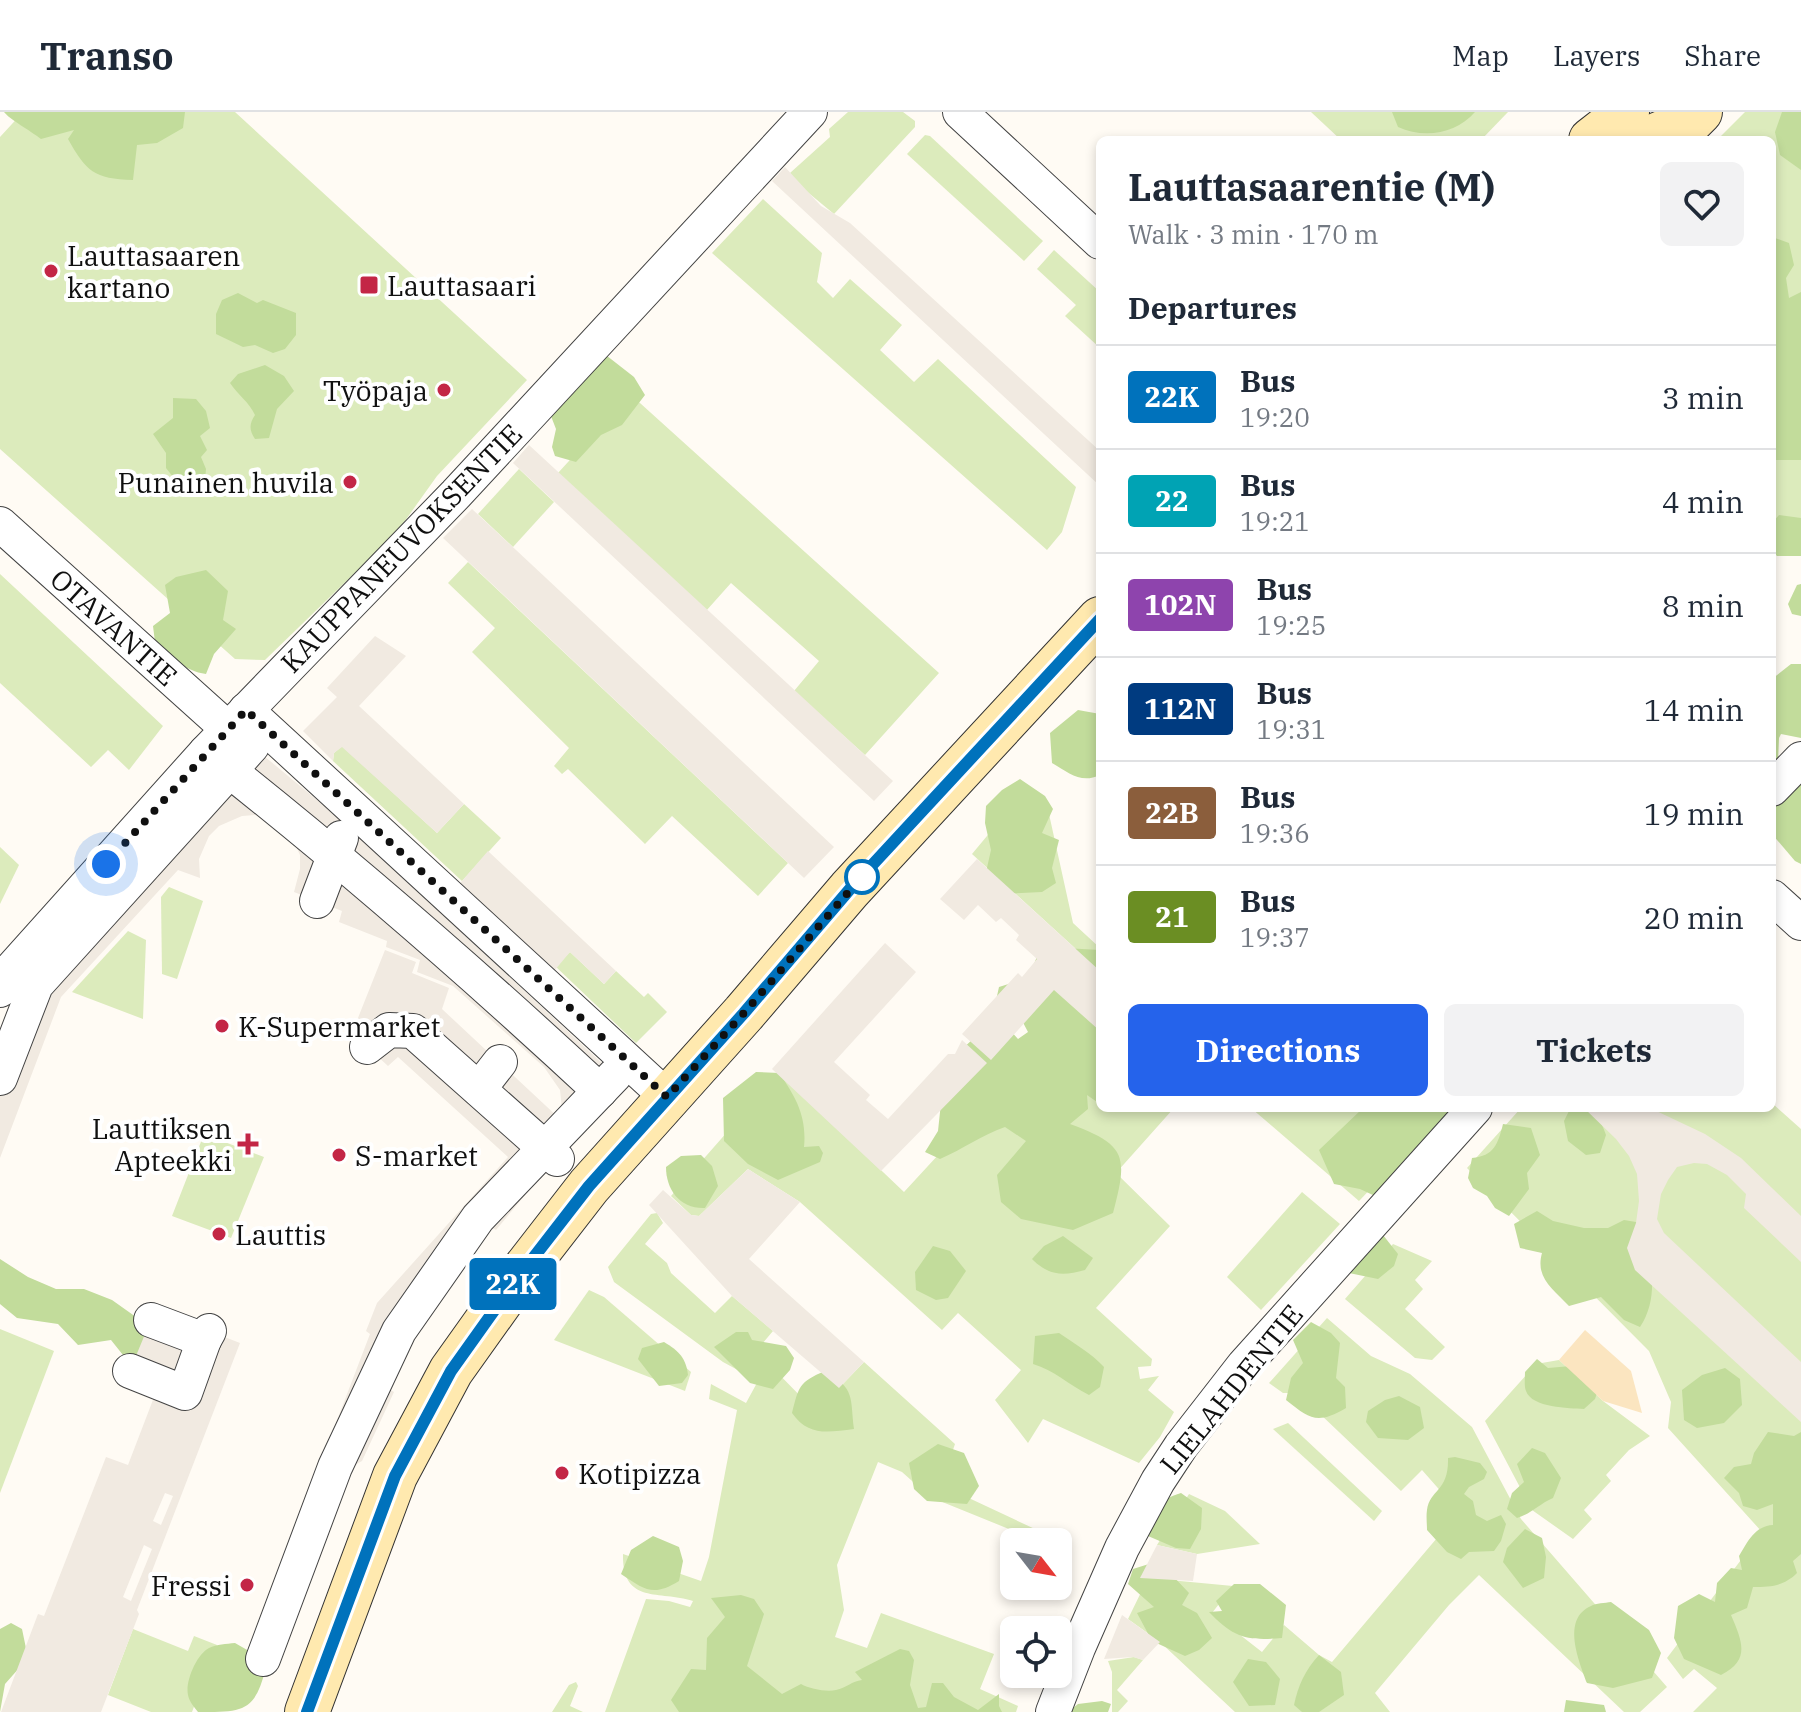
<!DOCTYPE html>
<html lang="en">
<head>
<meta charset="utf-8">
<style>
  :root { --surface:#fff; --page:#f2f2f3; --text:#1f2937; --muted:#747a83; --line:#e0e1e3; --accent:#2563eb }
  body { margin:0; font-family:"IBM Plex Serif",serif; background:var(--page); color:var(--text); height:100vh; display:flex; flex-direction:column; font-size:30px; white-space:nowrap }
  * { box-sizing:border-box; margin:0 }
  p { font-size:26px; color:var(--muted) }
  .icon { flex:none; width:44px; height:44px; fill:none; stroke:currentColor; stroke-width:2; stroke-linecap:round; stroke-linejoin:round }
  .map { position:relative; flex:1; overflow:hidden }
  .panel { position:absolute; left:1096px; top:24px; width:680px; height:976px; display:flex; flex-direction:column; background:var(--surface); border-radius:12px; box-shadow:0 4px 12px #0003 }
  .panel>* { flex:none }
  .badge { padding:0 16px; border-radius:6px; font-size:28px; line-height:52px }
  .needle { width:52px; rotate:121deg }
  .buttons { position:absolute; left:1000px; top:1416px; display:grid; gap:16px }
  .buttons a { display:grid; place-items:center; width:72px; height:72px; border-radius:12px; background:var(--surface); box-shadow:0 4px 12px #0003; font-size:40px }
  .you { position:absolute; width:40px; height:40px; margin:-20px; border:6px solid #fff; border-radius:50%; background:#1a73e8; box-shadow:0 0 0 12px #1a73e833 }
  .map>.badge { position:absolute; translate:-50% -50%; box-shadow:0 0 0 4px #fff }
  h2 { padding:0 32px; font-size:30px; line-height:72px }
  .round { display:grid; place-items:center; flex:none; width:84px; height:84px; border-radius:12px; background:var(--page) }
  .head { display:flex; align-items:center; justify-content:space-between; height:136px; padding:0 32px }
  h1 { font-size:38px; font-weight:700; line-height:60px }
  .action { display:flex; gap:16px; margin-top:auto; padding:16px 32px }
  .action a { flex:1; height:92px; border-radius:12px; background:var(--accent); color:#fff; font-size:32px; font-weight:700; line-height:92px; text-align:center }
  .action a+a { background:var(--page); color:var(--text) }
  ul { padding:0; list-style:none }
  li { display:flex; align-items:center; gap:24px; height:104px; padding:0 32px; border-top:2px solid var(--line) }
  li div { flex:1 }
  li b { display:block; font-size:30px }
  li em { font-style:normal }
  li .badge { min-width:88px; font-weight:700; text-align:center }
  header { display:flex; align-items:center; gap:48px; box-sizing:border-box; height:112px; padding:0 40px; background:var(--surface); border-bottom:2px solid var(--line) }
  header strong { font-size:38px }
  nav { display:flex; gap:44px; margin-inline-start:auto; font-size:28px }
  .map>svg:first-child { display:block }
  .green { fill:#dcebbc }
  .forest { fill:#c2dc9b }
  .sand { fill:#fbe5c0 }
  .plaza { fill:#f1eae1; fill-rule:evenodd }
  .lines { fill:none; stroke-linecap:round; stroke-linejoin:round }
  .street-casing { stroke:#434343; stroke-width:36 }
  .secondary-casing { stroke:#323232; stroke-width:46 }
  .street { stroke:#fff; stroke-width:34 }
  .secondary { stroke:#ffe9af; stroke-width:44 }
  .line-casing { stroke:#fff; stroke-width:18 }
  .line { stroke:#0072bc; stroke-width:12 }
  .walk { stroke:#101010; stroke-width:8; stroke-dasharray:0 14.4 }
  .poi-dot { fill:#c32646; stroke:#fff; stroke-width:3 }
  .stop-dot { fill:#fff; stroke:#0072bc; stroke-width:4 }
  .labels { text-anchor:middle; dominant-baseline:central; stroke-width:8; stroke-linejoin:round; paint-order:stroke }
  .poi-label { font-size:28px; fill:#101010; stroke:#fff; text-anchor:start }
  .street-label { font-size:28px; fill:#101010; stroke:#fff }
</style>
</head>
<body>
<header>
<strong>Transo</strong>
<nav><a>Map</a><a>Layers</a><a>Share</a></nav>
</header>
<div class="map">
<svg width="1801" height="1600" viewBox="0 0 1801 1600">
  <rect width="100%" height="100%" fill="#fffbf4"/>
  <g class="green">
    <path d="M23 0H235L527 268 437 364 397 420 265 548 235 547 0 337V25Z"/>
    <path d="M848 0H903L915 9V15L834 102 799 73 790 61 830 25 829 17Z"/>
    <path d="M1311 0H1508L1481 28H1341Z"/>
    <path d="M1745 0H1801V427L1772 429V28H1717Z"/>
    <path d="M925 23 930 24 1043 129 1024 149 907 42Z"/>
    <path d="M763 87 822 141 817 170 833 186 850 167 902 213 880 238 914 270 938 247 1076 375 1062 420 1047 438 712 141Z"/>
    <path d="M1054 138 1100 180V236L1065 204 1076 193 1037 157Z"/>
    <path d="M630 282 939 561 865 643 794 579 819 549 731 471 706 499 558 361Z"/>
    <path d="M519 357 554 390 513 435 478 402Z"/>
    <path d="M468 450 788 751 758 784 672 704 645 732 568 657 562 662 554 654 569 636 472 540 495 516 448 471Z"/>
    <path d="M0 462 163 614 129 658 108 638 91 655 0 571Z"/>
    <path d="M342 634 437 721 464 692 501 726 462 769 333 649 334 641Z"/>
    <path d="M1022 682 1049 702 1073 811 1100 836V859L972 742Z"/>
    <path d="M0 735 19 753 0 792Z"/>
    <path d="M169 775 203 789 177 867 162 862 161 785Z"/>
    <path d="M128 819 146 828 143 907 72 880Z"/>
    <path d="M570 840 604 872 616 859 644 885 648 881 667 900 636 931 555 854Z"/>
    <path d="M1100 919V996H1174L1116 1061 1170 1114 1096 1196 1152 1247 1151 1254 1138 1255 1140 1267 1159 1264 1148 1278 1174 1300 1160 1325 1139 1351 1043 1307 1028 1331 995 1288 1021 1258 958 1201 942 1218 800 1090 748 1057 699 1104 691 1103 671 1084 779 961 904 1080 939 1042Z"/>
    <path d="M1772 991 1801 1017V1600H1693L1717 1576 1694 1557 1683 1567 1667 1546 1762 1420 1668 1316 1671 1290 1649 1239 1467 1056 1521 996H1772Z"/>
    <path d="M1251 996H1448L1359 1089Z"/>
    <path d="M204 1022 264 1045 231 1126 172 1104Z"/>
    <path d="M1302 1080 1340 1112 1261 1198 1227 1165Z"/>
    <path d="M657 1101 663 1111 645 1132 667 1151 671 1161 715 1201 732 1184 773 1219 756 1239 816 1300 864 1250 955 1332 941 1373 1037 1418 1056 1430H1041L930 1385 902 1360 878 1350 837 1453 844 1498 835 1525 867 1536 881 1501 994 1542 980 1577 1018 1594 1016 1600H605L646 1487 669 1489 690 1495 693 1489C659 1478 622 1493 623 1442L701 1469 709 1445 737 1298 709 1287 711 1272 746 1291 758 1269 723 1250 614 1170 608 1155 651 1102Z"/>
    <path d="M1393 1132 1432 1149 1415 1168 1423 1177 1405 1197 1445 1235 1432 1248 1415 1246 1345 1187Z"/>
    <path d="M589 1178 604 1185 691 1260 685 1279 554 1228Z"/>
    <path d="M1327 1206 1371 1244 1410 1262 1472 1315 1521 1407 1667 1575 1640 1600H1624L1479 1463 1449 1493 1375 1581 1390 1600H1235L1160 1530 1128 1507 1148 1466 1233 1474 1212 1501 1262 1540 1284 1513 1319 1543 1332 1550 1459 1400 1422 1358 1401 1379 1298 1281H1283L1269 1271Z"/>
    <path d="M0 1217 54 1239 0 1381Z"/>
    <path d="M1559 1248 1603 1289 1650 1324 1629 1338 1606 1363 1611 1369 1584 1398 1592 1407 1573 1427 1532 1398 1485 1309 1536 1252Z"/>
    <path d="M1288 1311 1382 1399 1374 1409 1273 1317Z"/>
    <path d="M1189 1382 1225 1399 1260 1432 1197 1442 1157 1433Z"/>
    <path d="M133 1517 188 1539 194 1524 217 1533 192 1600H151L108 1583Z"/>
    <path d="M1134 1545 1143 1548 1117 1578 1128 1589 1118 1600H1112V1560L1108 1549Z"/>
    <path d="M576 1570 578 1574 570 1594 583 1600H552L569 1573Z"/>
  </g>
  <g class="forest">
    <path d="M4 0H185L183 16 157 31 137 33 133 68C94 67 86 59 68 27L74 18 41 27C31 19 9 7 4 0Z"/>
    <path d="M1392 0H1475C1456 22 1424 27 1398 15Z"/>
    <path d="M1782 0H1801V58L1780 43 1775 20Z"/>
    <path d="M1772 125 1789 131 1794 153 1786 166 1789 186 1801 180V348H1772Z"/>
    <path d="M238 181 257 191 263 188 296 201V223L285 237 273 241 255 233 243 235 216 222V202L222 188Z"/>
    <path d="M602 240 634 265 645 283 622 313 601 323 576 350 555 344 552 335 556 317 549 299Z"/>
    <path d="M265 253 284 264 294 279 277 297 269 326 255 327C249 318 249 312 255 303 249 290 238 283 230 271L238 262Z"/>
    <path d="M173 286 196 287 206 299 210 316 200 324 207 338 201 345 206 357 205 368 181 375 166 356V341L153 322 173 306Z"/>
    <path d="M1779 403 1801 406V444H1777L1772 439V411Z"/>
    <path d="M206 458 228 479 223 508 236 517 214 542 206 562C185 559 170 545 155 530L153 514 170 501 165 473 176 465Z"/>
    <path d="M1801 472V504L1792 502 1788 492 1797 473Z"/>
    <path d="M1791 552H1801V626L1781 622 1779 626 1778 650 1772 651V567Z"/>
    <path d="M1078 598 1100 602V663C1081 672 1069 661 1052 651L1050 621Z"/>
    <path d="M1020 667 1045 684 1053 697 1042 721 1059 728 1052 756 1056 771 1042 780 1002 782 984 769 991 738 985 711 986 694 1002 678Z"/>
    <path d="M1801 671V752L1795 749 1772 722V688Z"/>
    <path d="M1064 836 1100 838V992L1087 983 1088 997 1070 1012C1127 1033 1128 1044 1113 1101L1073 1118 1021 1107 1001 1090 997 1063 1026 1029 1005 1015C982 1023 963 1037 940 1047L925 1040 938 1019 945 953 988 913 1009 917 1018 927 1028 920 1018 901 995 893 999 875 1028 866 1039 840Z"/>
    <path d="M756 960 779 961C796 985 807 1005 804 1035L819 1034 823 1041 820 1050 778 1068 748 1052 724 1029 723 986Z"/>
    <path d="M1375 996H1463L1375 1084 1360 1077 1334 1072 1319 1038 1361 998Z"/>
    <path d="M1575 996C1594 996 1600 1006 1606 1023L1600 1041 1586 1043 1568 1029 1564 1009 1569 999Z"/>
    <path d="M1503 1012 1531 1016 1540 1043 1527 1061 1529 1077 1509 1104 1495 1096 1487 1084 1473 1076 1468 1066 1472 1046C1494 1044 1498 1032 1503 1012Z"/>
    <path d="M701 1043 712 1054 718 1074 705 1096C680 1097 666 1078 666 1055L681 1044Z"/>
    <path d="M1537 1099 1553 1109 1584 1116H1608L1624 1108 1642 1111C1650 1146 1661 1183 1640 1215L1624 1208 1601 1185 1569 1194C1553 1177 1535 1166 1542 1141L1520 1136 1514 1112Z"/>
    <path d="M1383 1123 1398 1142 1394 1154 1378 1167 1349 1161Z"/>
    <path d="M1063 1124 1093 1146 1085 1158C1063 1164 1049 1164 1032 1147L1044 1134Z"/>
    <path d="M933 1134 950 1139 966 1159 948 1186 936 1188 916 1178 915 1160Z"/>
    <path d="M0 1147 28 1165 56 1177H84L112 1188 143 1210 153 1237 127 1248 111 1228 78 1233 58 1212 17 1206 0 1192Z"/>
    <path d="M1311 1210 1331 1221 1340 1231 1336 1266 1345 1275 1346 1296C1317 1313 1310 1307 1286 1288L1291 1266 1303 1251 1293 1228Z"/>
    <path d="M736 1220H748L752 1228 786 1234 794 1246 790 1258 773 1277 750 1271 714 1235Z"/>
    <path d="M1059 1221C1075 1232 1091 1241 1104 1255L1100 1275 1089 1283C1069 1273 1054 1258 1033 1252L1035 1224Z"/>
    <path d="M664 1230C679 1239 686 1246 688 1263L682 1271 659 1274 638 1247 642 1236Z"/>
    <path d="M1537 1247 1548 1256 1571 1254 1598 1278 1595 1287 1584 1297C1569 1296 1532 1296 1526 1279 1524 1274 1525 1266 1525 1260Z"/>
    <path d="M1725 1256 1740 1267 1742 1293 1724 1311 1697 1316 1684 1308 1682 1278 1702 1263Z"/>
    <path d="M825 1259C856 1277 850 1286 854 1317 828 1320 809 1325 792 1301 799 1274 799 1270 825 1259Z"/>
    <path d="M1399 1284 1420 1295 1424 1316 1408 1328 1378 1326 1366 1310 1368 1299 1385 1288Z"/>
    <path d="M1768 1320 1794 1324 1801 1320V1442L1793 1449 1797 1461C1784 1474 1771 1475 1753 1475L1747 1496 1731 1503C1742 1529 1751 1548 1721 1563L1684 1547 1674 1526 1678 1494 1699 1482 1715 1490 1717 1471 1731 1456 1742 1458 1739 1444C1748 1429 1755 1414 1773 1413V1392L1757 1398 1743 1394 1739 1381 1724 1366 1734 1355 1751 1352 1754 1341Z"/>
    <path d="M938 1332 964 1341 979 1374 967 1392 927 1389 914 1377 909 1351Z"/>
    <path d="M1532 1336 1545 1341 1561 1366 1553 1386C1539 1392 1531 1402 1517 1406L1507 1397 1512 1381 1524 1370 1517 1352Z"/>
    <path d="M1455 1345 1480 1351 1487 1360 1484 1367 1469 1375 1464 1382 1473 1389 1476 1403 1487 1409 1501 1403 1506 1412 1501 1429 1494 1439 1469 1440 1461 1447 1447 1440 1427 1418C1427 1412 1426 1404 1427 1398 1430 1377 1449 1380 1448 1346Z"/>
    <path d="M1181 1381 1202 1396 1201 1417 1190 1437 1176 1436 1148 1424C1154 1402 1156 1388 1181 1381Z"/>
    <path d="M1525 1417 1542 1426 1546 1445 1544 1466 1523 1476 1503 1450 1507 1436Z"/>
    <path d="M653 1424 679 1435 683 1449 679 1469C653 1485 645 1478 621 1462L631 1438Z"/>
    <path d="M1152 1451 1171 1462 1189 1481 1182 1493 1197 1501 1212 1526 1199 1538 1185 1544 1152 1529 1137 1501 1154 1495 1128 1472 1133 1457Z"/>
    <path d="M1234 1472H1260L1286 1493 1282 1526C1247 1529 1234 1526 1209 1500L1222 1499 1216 1489Z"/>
    <path d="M741 1483 754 1487 764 1502 747 1554 782 1582 801 1572C810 1577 826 1580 836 1578 846 1576 852 1569 862 1568L855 1560 900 1537 909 1539 914 1548 910 1573 918 1596 926 1595 932 1571H943L954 1585 978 1598 999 1582V1594L1002 1600H679L671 1588 691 1557 706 1558 707 1526 725 1505 711 1486Z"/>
    <path d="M1611 1490 1649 1518 1661 1541 1652 1566 1613 1576 1587 1571C1579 1549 1561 1507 1591 1494 1596 1491 1605 1491 1611 1490Z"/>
    <path d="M11 1511 22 1517 28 1546 5 1572 0 1600V1517Z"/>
    <path d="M235 1531 256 1543 266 1555C255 1600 244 1600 198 1600 194 1595 189 1589 188 1583 185 1569 197 1542 209 1536 217 1532 226 1532 235 1531Z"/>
    <path d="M1319 1543 1341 1560 1344 1583 1319 1600H1302L1294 1593C1298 1574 1305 1558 1319 1543Z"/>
    <path d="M1248 1547 1266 1550 1280 1567 1275 1593 1249 1594 1233 1570Z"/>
    <path d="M1566 1588 1604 1593 1606 1600H1564Z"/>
    <path d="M1102 1589 1111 1592 1108 1600H1068L1078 1592Z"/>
  </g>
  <path class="sand" d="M1585 1218 1631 1259 1642 1301 1603 1289 1559 1248Z"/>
  <g class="plaza">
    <path d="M785 55 821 94 850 111 1100 339V374L772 69Z"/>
    <path d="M529 333 893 669 874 689 513 351Z"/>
    <path d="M472 397 834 735 804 766 443 426Z"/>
    <path d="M375 524 406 544 359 594 464 692 437 721 342 635 334 641 333 649 303 619 337 585 327 576Z"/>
    <path d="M252 634 347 713 607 956 541 1064 496 1118 481 1109 383 1273 394 1280 362 1349 343 1360 251 1533 370 1222 366 1219 377 1191 508 1045 398 945 388 954 352 921 385 838 416 850 412 861 449 876 442 897 560 1007 562 997 560 978 544 955 453 874 417 860 420 848 386 835 387 829 339 810 342 799 294 780 300 757V743L294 730 270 708 255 703 242 704 219 714 209 724 199 747 200 766 178 758 61 885 0 1046V949L32 870Z"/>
    <path d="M488 739 616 859 604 872 570 840 544 871 449 784Z"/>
    <path d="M977 747 1100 859V919L1054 878 991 948 962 922 1018 861 1022 865 1037 847 1016 828 1019 823 1001 806 996 810 978 793 964 808 940 787Z"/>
    <path d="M885 831 916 860 834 950 870 983 866 988 888 1007 948 942H955L962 928 987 951 881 1059 772 957Z"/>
    <path d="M1584 996H1650L1705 1022 1741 1046 1801 1104V1150L1744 1096 1746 1082 1727 1063 1707 1052 1694 1051 1677 1055 1668 1068 1661 1082 1657 1107 1664 1121 1801 1250V1310L1635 1158 1627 1136 1636 1111 1639 1089 1637 1062 1629 1044 1616 1027Z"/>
    <path d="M748 1057 800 1090 749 1147 864 1250 839 1276 732 1184 649 1093 663 1078 691 1103 699 1104Z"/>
    <path d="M155 1198 240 1231 137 1498 139 1502 101 1600H1L38 1502 44 1504 106 1345 128 1353 156 1280 126 1268ZM165 1381 173 1384 161 1413 153 1409ZM144 1433 152 1437 131 1489 123 1485Z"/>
    <path d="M1157 1433 1197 1442 1193 1469 1140 1466Z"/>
    <path d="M1122 1503 1160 1530 1143 1548 1133 1545 1104 1547Z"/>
  </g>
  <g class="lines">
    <g class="street-casing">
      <g id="street">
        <path d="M960 0 1100 130"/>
        <path d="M0 412 228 617"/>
        <path d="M246 598 667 985"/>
        <path d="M206 640C342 747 473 861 600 979"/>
        <path d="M1772 677 1801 647"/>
        <path d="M1772 785 1801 811"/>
        <path d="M317 789 341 726"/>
        <path d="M0 878 7 862 206 640 456 382 810 0"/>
        <path d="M367 935 389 918 413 919 557 1047"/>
        <path d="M0 966 36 873 252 634"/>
        <path d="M479 977 500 950"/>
        <path d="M151 1208 204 1228 209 1219"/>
        <path d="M130 1259 185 1281 204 1228"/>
        <path d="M263 1547 335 1355 399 1219 478 1106 615 963"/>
        <path d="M1053 1600 1078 1536 1122 1436 1158 1369 1181 1334 1244 1253 1475 996"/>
      </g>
    </g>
    <g class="secondary-casing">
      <g id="secondary">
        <path d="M1591 28 1627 0"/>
        <path d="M1645 28 1692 8 1700 0"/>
        <path d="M307 1600 395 1364 451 1259 513 1172 589 1074 744 901 850 777 1100 507"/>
      </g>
    </g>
    <use href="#street" class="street"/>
    <use href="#secondary" class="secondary"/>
  </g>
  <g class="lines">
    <g class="line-casing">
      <path id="line" d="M307 1600 395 1364 451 1259 513 1172 589 1074 744 901 850 777 1100 507"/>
    </g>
    <use href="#line" class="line"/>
    <path class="walk" d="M106 752 246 598 667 985 744 901 863 763 862 765"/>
  </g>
  <g class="poi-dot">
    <circle cx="51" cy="159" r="8"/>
    <rect x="359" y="163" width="20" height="20" rx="4"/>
    <circle cx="444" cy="278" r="8"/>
    <circle cx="350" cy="370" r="8"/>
    <circle cx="222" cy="914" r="8"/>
    <path d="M244 1020h8v8h8v8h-8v8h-8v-8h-8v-8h8z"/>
    <circle cx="339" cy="1043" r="8"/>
    <circle cx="219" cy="1122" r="8"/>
    <circle cx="562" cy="1361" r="8"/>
    <circle cx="247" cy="1473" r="8"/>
  </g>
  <circle class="stop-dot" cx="862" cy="765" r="16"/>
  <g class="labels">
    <g class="poi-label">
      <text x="67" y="143">Lauttasaaren<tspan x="67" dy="32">kartano</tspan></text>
      <text x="387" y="173">Lauttasaari</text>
      <text x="428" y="278" text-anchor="end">Työpaja</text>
      <text x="334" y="370" text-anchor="end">Punainen huvila</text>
      <text x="238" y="914">K-Supermarket</text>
      <text x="232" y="1016" text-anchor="end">Lauttiksen<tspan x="232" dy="32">Apteekki</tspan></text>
      <text x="355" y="1043">S-market</text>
      <text x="235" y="1122">Lauttis</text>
      <text x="578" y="1361">Kotipizza</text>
      <text x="231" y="1473" text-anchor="end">Fressi</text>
    </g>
    <g class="street-label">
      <text transform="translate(401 436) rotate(-46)">KAUPPANEUVOKSENTIE</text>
      <text transform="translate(114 515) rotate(42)">OTAVANTIE</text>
      <text transform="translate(1231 1277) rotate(-51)">LIELAHDENTIE</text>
    </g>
  </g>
</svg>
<div class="buttons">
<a><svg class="needle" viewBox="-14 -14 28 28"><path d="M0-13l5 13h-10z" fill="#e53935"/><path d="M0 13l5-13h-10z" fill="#747a83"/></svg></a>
<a><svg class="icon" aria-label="locate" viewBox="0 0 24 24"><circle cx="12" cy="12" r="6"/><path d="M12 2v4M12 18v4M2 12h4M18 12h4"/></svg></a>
</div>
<div class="you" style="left:106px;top:752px"></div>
<b class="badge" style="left:513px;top:1172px;background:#0072bc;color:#fff">22K</b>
<section class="panel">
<div class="head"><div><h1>Lauttasaarentie (M)</h1><p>Walk · 3 min · 170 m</p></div><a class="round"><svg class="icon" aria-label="heart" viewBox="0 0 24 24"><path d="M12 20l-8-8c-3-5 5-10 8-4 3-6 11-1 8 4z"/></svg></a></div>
<h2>Departures</h2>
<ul>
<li><span class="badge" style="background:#0072bc;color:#fff">22K</span><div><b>Bus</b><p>19:20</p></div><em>3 min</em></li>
<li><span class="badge" style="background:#00a3b4;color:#fff">22</span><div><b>Bus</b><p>19:21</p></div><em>4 min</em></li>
<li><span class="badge" style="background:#8e44ad;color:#fff">102N</span><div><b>Bus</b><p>19:25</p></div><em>8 min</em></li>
<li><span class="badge" style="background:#003b80;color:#fff">112N</span><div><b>Bus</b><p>19:31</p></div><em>14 min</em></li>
<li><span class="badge" style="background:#8b5e3c;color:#fff">22B</span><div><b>Bus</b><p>19:36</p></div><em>19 min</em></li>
<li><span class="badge" style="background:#6b8e23;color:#fff">21</span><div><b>Bus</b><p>19:37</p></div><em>20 min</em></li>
</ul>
<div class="action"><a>Directions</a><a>Tickets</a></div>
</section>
</div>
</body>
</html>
